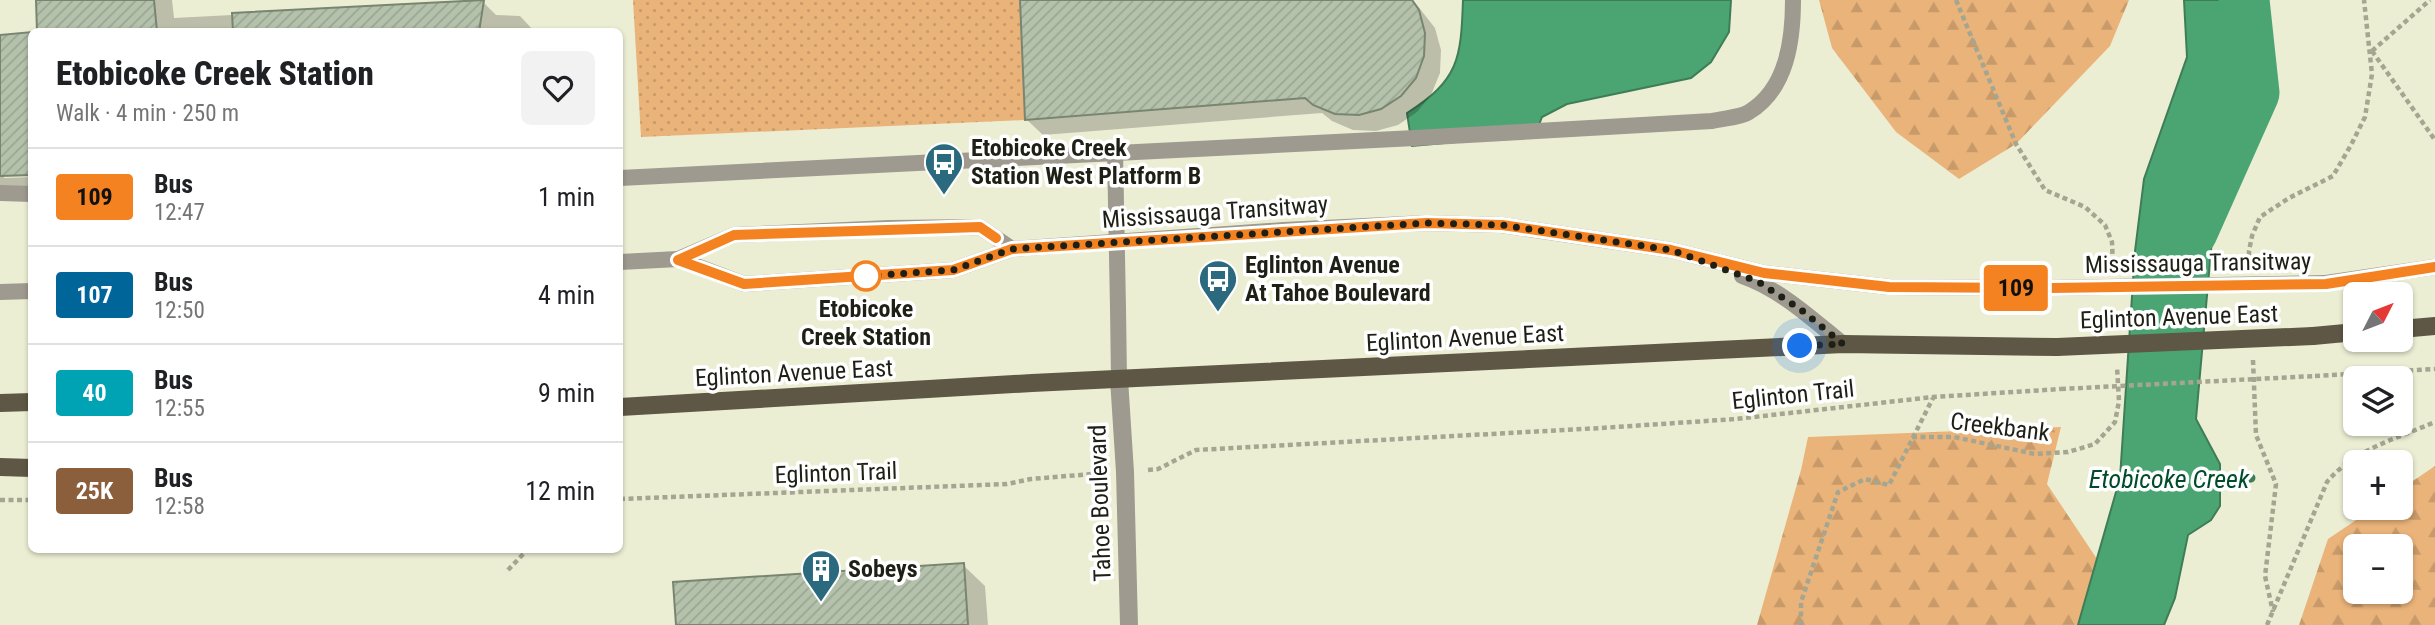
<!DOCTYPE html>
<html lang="en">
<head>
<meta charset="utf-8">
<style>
  :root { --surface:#fff; --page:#f2f2f2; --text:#202124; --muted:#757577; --line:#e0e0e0 }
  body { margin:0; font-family:"Roboto Condensed",sans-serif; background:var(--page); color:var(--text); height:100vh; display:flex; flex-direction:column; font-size:26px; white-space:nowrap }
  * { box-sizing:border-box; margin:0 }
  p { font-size:23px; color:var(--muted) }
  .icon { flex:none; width:38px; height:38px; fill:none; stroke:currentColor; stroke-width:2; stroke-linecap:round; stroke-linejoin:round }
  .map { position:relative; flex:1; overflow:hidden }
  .sheet { position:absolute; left:28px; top:28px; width:595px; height:525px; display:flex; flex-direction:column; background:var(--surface); border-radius:10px; box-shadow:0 2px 5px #0004 }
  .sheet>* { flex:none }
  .badge { padding:0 14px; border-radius:5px; font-size:24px; line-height:46px }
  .needle { width:46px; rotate:48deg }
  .tools { position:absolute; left:2343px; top:282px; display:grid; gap:14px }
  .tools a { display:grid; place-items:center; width:70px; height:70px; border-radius:10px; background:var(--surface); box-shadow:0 2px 5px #0004; font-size:35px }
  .you { position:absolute; width:35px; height:35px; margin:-18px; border:5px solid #fff; border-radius:50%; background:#1a73e8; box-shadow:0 0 0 10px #1a73e833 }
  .map>.badge { position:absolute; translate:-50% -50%; box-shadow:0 0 0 4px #fff }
  .round { display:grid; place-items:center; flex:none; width:74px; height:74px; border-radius:10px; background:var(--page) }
  .summary { display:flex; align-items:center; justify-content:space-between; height:119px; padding:0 28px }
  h1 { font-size:33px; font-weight:800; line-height:52px }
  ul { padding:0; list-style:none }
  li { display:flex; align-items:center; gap:21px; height:98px; padding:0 28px; border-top:2px solid var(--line) }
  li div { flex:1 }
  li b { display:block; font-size:26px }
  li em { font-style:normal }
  li .badge { min-width:77px; font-weight:700; text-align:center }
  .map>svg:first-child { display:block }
  .grass { fill:url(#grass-dots) }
  .forest { fill:url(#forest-firs); fill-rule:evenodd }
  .water { fill:#4ba573; stroke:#3e7d57; stroke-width:2 }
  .shadow { fill:#0003 }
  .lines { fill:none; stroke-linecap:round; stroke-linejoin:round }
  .stream { stroke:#3e7d57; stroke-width:9 }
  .river { stroke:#4ba573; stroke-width:51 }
  .building { fill:url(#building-hatch); stroke:#788671; stroke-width:2 }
  .path { stroke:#a4a691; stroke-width:4.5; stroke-dasharray:5 3.5; stroke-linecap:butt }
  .service { stroke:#9e9a8f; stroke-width:16 }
  .minor { stroke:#9e9a8f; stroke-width:18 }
  .primary { stroke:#5e5745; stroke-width:18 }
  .path-bridge { stroke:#a4a691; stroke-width:4.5; stroke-dasharray:5 3.5; stroke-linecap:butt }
  .service-bridge { stroke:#9e9a8f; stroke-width:16 }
  .primary-bridge { stroke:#5e5745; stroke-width:18 }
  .line-casing { stroke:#fff; stroke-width:16 }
  .line { stroke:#f58220; stroke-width:10 }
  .walk { stroke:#1e1f15; stroke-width:7; stroke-dasharray:0 12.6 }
  .stop-dot { fill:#fff; stroke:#f58220; stroke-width:3.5 }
  .labels { text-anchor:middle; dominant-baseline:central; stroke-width:7; stroke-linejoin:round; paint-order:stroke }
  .poi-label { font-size:24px; font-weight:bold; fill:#1e1f15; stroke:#fff; text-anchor:start }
  .street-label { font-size:24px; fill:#1e1f15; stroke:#fff }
  .stop-label { font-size:24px; font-weight:bold; fill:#1e1f15; stroke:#fff }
  .water-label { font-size:26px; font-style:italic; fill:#014c2b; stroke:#fff }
</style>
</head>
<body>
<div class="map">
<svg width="2435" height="625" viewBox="0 0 2435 625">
  <defs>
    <pattern id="grass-dots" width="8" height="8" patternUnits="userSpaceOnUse" patternTransform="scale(1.75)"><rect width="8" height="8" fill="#eab37a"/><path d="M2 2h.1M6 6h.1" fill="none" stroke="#c89a69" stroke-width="1.8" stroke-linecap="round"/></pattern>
    <pattern id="forest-firs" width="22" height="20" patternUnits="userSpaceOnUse" patternTransform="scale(1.75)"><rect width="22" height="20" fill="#eab37a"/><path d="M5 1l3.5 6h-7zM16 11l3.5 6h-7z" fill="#c89a69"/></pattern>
    <pattern id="building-hatch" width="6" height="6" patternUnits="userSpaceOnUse" patternTransform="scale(1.75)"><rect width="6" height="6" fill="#b4c2ac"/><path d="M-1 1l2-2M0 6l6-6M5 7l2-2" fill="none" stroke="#9aa693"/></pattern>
  </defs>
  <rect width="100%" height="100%" fill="#eceed4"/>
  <path class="grass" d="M633 0H1020L1025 120 641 137Z"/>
  <g class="forest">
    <path d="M1819 0H2129L2110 46 2016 144 1959 179 1896 132 1832 48Z"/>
    <path d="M2061 427 2047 484 2097 559 2078 625H1757L1801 470 1808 437Z"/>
    <path d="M2435 466V625H2299L2328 539 2374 508H2401V489ZM2356 546H2401V592H2356Z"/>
  </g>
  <g class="water">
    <path d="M1463 0H1731L1729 32 1711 62 1691 78 1567 104 1542 117 1535 135 1412 146 1407 113C1459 80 1461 59 1463 0Z"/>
    <path d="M2184 0H2240L2236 87 2217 183 2196 419 2220 464V506L2211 520 2188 535 2175 598 2164 625H2078L2120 478 2135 251 2144 179 2187 57Z"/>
  </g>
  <g class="shadow">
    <path d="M38 0H172L174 18 483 2 496 15 520 16 535 32H39Z"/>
    <path d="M1022 0H1413L1435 28 1441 50 1440 73 1431 95 1417 112 1398 125 1376 131 1353 130 1332 121 1322 113 1043 135 1026 119Z"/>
    <path d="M0 37 4 178 32 177V197L0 193Z"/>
    <path d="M963 565 985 586 988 625H678Z"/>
  </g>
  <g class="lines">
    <path class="stream" d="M2211 482 2251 478"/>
    <path class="river" d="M2192 232 2254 93 2244 0"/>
  </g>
  <g class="building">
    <path d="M36 0H154L157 32H37Z"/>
    <path d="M484 0 479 32H233L232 13Z"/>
    <path d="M1020 0H1412L1419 10 1425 33 1424 56 1416 78 1401 96 1381 109 1359 115 1335 114 1313 105 1305 98 1025 120Z"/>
    <path d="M32 32V175L0 176V35Z"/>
    <path d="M964 563 968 625H676L673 582Z"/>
  </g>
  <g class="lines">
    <g class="path">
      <path d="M1956 0 2016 144 2045 190 2085 207 2105 225 2112 242 2113 267"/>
      <path d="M2372 51 2435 140"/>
      <path d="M2372 51 2430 0"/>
      <path d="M2249 264V251L2252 236 2260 217 2289 198 2333 176 2351 145 2365 117 2372 74 2364 0"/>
      <path d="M2253 360 2256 435 2276 484 2265 576 2273 612"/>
      <path d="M2315 376 2435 369"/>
      <path d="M1912 437H1954L2035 454 2068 452 2095 444 2115 422 2119 401 2117 367"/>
      <path d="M1148 470 1158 469 1196 450 1601 428 1736 419 1933 397 2061 389"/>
      <path d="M620 499 1007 484 1031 479 1104 473"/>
      <path d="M0 500H32"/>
      <path d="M508 570 527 550"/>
      <path d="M1801 625V602L1838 492 1865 479 1889 485 1933 398"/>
      <path d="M2267 625 2327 482C2353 450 2398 438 2435 422"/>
    </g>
    <g class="service">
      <path d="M620 178 1415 138 1712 121C1723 118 1740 118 1749 112 1787 89 1793 40 1793 0"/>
      <path d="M0 193 32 194"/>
      <path d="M678 259 744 284 953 270 1012 249 1284 230 1426 223 1501 225 1671 250 1764 273 1889 287 2051 288"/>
      <path d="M620 262 678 259 734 235 889 228 980 227 1012 249"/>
      <path d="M1742 276C1780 289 1812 319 1843 344"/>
      <path d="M2326 283 2435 267"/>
      <path d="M0 292 32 291"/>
      <path d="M1118 308 1119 379"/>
    </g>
    <path class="minor" d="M1119 379 1125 472 1129 625"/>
    <g class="primary">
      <path d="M2401 329 2435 326"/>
      <path d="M2313 336 2356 332"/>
      <path d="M0 403 32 402"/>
      <path d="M620 407 1032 383 1843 344 2057 347"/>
      <path d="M0 467 32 468"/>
    </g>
    <path class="path-bridge" d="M2061 389 2315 376"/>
    <g class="service-bridge">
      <path d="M1115 151 1118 308"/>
      <path d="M2051 288 2326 283"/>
    </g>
    <path class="primary-bridge" d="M2057 347 2313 336"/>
  </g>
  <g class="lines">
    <g class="line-casing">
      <path id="line" d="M996 238 980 227 734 235 678 260 744 284 953 270 1012 249 1426 223 1502 225 1671 250 1764 273 1889 287 2051 288 2326 284 2435 267"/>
    </g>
    <use href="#line" class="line"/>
    <path class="walk" d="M866 276 953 270 1012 249 1426 223 1502 225 1671 250 1757 281 1800 309 1843 344 1800 346"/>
  </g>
  <defs>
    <g id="bus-pin" transform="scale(2.0125)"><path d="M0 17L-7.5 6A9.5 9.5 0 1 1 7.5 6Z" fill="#2a697e" stroke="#fff"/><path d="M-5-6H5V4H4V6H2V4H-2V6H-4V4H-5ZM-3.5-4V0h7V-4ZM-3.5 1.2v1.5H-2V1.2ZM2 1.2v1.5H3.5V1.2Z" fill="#fff"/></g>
    <g id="building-pin" transform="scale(2.0125)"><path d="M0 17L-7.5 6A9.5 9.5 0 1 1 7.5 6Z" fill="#2a697e" stroke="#fff"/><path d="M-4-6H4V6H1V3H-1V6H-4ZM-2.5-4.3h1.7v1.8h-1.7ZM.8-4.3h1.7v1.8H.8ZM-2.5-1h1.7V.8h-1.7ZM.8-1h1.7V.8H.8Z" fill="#fff"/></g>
  </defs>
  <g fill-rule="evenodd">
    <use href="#bus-pin" x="944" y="162"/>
    <use href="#bus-pin" x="1218" y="279"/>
    <use href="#building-pin" x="821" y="569"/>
  </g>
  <circle class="stop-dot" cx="866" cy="276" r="14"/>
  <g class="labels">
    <g class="poi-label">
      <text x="971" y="148">Etobicoke Creek<tspan x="971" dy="28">Station West Platform B</tspan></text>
      <text x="1245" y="265">Eglinton Avenue<tspan x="1245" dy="28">At Tahoe Boulevard</tspan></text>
      <text x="848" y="569">Sobeys</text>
    </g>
    <g class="street-label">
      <text transform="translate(1215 212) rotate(-4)">Mississauga Transitway</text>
      <text transform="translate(2198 263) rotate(-1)">Mississauga Transitway</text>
      <text transform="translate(2179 317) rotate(-2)">Eglinton Avenue East</text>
      <text transform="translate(1465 338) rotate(-3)">Eglinton Avenue East</text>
      <text transform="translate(794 373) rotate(-3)">Eglinton Avenue East</text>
      <text transform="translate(1793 395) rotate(-6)">Eglinton Trail</text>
      <text transform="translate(2000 427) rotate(7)">Creekbank</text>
      <text transform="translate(836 473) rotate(-2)">Eglinton Trail</text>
      <text transform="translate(1100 503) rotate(-92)">Tahoe Boulevard</text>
    </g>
    <g class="stop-label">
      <text x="866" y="309">Etobicoke<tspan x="866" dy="28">Creek Station</tspan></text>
    </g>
    <g class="water-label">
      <text x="2169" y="479">Etobicoke Creek</text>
    </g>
  </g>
</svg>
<div class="tools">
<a><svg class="needle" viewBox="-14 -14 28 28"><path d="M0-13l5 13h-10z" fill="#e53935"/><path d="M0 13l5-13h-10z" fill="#757577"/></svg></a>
<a><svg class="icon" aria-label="layers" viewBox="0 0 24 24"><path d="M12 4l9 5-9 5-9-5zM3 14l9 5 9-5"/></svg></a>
<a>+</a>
<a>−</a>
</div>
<div class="you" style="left:1800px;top:346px"></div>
<b class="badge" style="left:2016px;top:288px;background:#f58220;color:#111">109</b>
<section class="sheet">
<div class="summary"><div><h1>Etobicoke Creek Station</h1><p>Walk · 4 min · 250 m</p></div><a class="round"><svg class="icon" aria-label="heart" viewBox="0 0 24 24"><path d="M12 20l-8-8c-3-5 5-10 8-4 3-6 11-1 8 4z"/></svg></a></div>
<ul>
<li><span class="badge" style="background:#f58220;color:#111">109</span><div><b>Bus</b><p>12:47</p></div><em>1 min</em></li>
<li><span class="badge" style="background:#069;color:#fff">107</span><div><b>Bus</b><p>12:50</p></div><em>4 min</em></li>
<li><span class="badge" style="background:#00a3b4;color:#fff">40</span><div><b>Bus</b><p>12:55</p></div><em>9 min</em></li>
<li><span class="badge" style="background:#8b5e3c;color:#fff">25K</span><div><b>Bus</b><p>12:58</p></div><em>12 min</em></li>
</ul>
</section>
</div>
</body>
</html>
